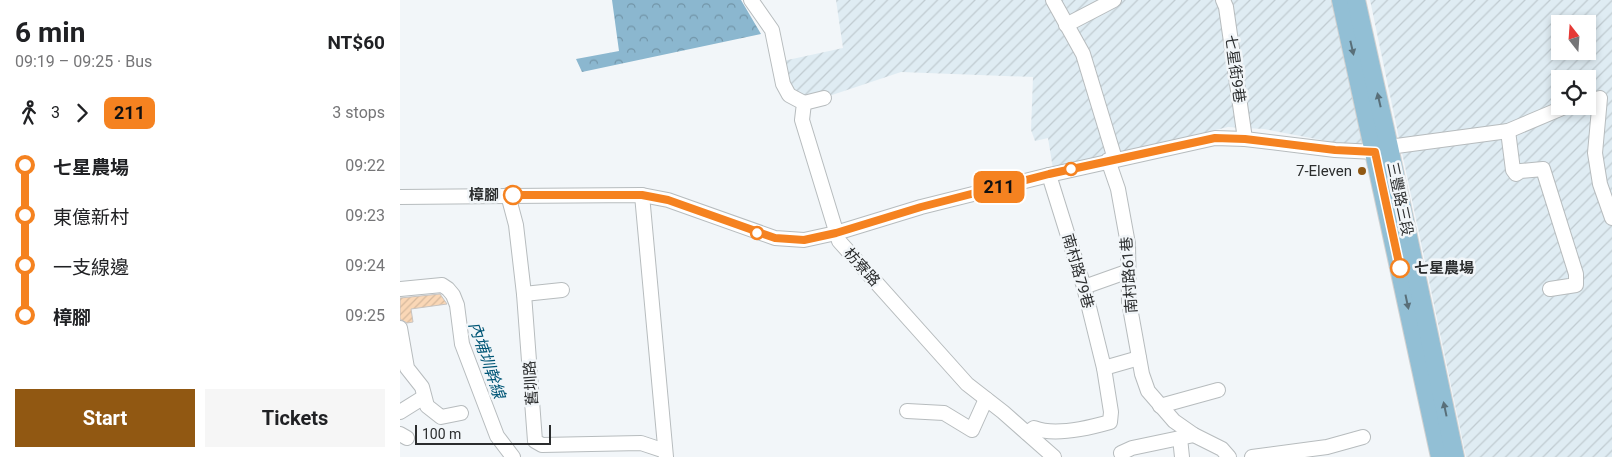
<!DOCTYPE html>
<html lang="en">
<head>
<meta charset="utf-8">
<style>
  :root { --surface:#fff; --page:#f6f6f6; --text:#202124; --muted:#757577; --accent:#915812 }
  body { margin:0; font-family:Roboto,"Noto Sans TC",sans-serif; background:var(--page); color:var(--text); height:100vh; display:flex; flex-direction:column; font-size:19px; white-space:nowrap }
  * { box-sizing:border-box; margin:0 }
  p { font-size:16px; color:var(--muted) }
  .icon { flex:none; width:28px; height:28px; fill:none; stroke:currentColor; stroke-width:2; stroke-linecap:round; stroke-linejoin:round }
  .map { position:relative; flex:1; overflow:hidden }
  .panel { display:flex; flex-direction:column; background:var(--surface); width:400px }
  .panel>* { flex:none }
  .badge { padding:0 10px; border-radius:8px; font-size:18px; line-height:32px }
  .needle { width:32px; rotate:343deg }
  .buttons { position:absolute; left:1151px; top:15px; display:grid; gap:10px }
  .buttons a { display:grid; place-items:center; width:45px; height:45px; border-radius:0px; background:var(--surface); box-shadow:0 2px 8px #0003; font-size:25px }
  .scale { position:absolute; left:15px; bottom:12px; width:136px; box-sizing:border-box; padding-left:5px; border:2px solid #2b2d2e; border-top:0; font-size:14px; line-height:18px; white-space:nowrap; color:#2b2d2e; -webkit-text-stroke:4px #f2f6f9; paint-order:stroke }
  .map>.badge { position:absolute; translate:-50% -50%; box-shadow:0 0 0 2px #fff }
  .legs { display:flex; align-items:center; gap:8px; height:55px; padding:0 15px; font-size:16px }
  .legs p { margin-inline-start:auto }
  .overview { display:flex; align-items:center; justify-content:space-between; height:85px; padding:0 15px }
  h1 { font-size:28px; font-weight:700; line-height:38px }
  .primary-button { display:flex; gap:10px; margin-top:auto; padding:10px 15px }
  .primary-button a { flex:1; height:58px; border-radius:0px; background:var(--accent); color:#fff; font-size:20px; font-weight:700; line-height:58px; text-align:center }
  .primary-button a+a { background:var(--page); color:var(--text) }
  ul { padding:0 15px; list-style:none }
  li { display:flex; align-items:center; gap:18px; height:50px; font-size:19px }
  li i { display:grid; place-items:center; width:8px; height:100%; margin:0 6px; background:currentColor }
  li i::after { content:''; width:12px; height:12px; margin:-6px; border:4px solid; border-radius:50%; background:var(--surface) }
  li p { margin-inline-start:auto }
  li:first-child i { background:linear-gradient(#0000 50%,currentColor 0) }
  li:last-child i { background:linear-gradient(currentColor 50%,#0000 0) }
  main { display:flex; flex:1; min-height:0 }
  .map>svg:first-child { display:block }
  .industrial { fill:url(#industrial-furrows); fill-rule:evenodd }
  .forest { fill:url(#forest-crowns) }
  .building { fill:url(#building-hatch); stroke:#c8c4c1 }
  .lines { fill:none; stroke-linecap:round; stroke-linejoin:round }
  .minor-casing { stroke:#b7bcbe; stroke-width:16 }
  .major-casing { stroke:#d0d1d1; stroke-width:20 }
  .minor { stroke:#fff; stroke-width:14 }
  .major { stroke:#92bfd5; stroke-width:18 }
  .oneway { fill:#596f79 }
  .line-1-casing { stroke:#fff; stroke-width:11 }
  .line-1 { stroke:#f58220; stroke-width:8 }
  .stop-1-dot { fill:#fff; stroke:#f58220; stroke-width:2.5 }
  .poi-dot { fill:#915812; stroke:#f2f6f9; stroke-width:2 }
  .labels { text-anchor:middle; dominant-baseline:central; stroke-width:5; stroke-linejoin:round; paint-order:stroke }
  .street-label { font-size:15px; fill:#2b2d2e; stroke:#f2f6f9 }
  .poi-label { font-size:15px; fill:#2b2d2e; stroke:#f2f6f9; text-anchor:end }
  .stop-label { font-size:15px; font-weight:bold; fill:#2b2d2e; stroke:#f2f6f9; text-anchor:end }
  .water-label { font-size:16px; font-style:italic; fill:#005676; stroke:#f2f6f9 }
</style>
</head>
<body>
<main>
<section class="panel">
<div class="overview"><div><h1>6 min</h1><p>09:19 – 09:25 · Bus</p></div><b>NT$60</b></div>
<div class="legs"><svg class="icon" aria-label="walk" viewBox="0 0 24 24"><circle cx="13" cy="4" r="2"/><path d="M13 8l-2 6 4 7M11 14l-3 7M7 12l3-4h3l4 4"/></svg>3<svg class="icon" aria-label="forward" viewBox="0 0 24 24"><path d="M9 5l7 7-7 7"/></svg><b class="badge" style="background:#f58220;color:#111">211</b><p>3 stops</p></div>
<ul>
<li><i style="color:#f58220"></i><b>七星農場</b><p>09:22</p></li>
<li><i style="color:#f58220"></i><span>東億新村</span><p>09:23</p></li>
<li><i style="color:#f58220"></i><span>一支線邊</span><p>09:24</p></li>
<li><i style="color:#f58220"></i><b>樟腳</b><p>09:25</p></li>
</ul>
<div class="primary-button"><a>Start</a><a>Tickets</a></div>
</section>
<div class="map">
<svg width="1212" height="457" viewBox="0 0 1212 457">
  <defs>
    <pattern id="industrial-furrows" width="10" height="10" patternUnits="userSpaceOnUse" patternTransform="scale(1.25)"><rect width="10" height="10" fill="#dfecf3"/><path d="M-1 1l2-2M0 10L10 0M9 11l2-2" fill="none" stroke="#c0cbd1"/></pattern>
    <pattern id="forest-crowns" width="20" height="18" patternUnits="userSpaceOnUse" patternTransform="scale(1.25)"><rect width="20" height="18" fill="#8bb7cf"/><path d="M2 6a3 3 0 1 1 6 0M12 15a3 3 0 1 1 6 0" fill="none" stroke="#7295a8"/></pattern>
    <pattern id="building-hatch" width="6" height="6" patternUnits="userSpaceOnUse" patternTransform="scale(1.25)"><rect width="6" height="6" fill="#fad7b6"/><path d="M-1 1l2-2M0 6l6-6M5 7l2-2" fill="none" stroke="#d6b99d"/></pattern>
  </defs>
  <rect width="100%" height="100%" fill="#f2f6f9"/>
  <g class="industrial">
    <path d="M436 0H933L960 118 963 151 941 153 927 141 864 129 828 127 653 169 648 138 635 141 631 130 633 77 501 72 411 102 389 92 383 61 443 48Z"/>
    <path d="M970 0H1212V457H1066ZM1160 24H1188V51H1160ZM1160 79H1188V106H1160Z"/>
  </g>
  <path class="forest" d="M212 0H341L361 34 182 72 176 59 219 51Z"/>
  <path class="building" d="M40 294 47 304 11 309 13 322 7 323 0 319V298Z"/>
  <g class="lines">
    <g class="minor-casing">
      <g id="minor">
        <path d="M351 0 372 30 383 84 389 95 404 103 402 120 439 241 567 384 603 412 654 457"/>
        <path d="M653 0 683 54 715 159"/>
        <path d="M823 0 826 7 845 139"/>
        <path d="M666 25 714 0"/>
        <path d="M1188 101 1200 98 1195 153 1200 184 1212 218"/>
        <path d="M404 103 424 98"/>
        <path d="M1108 131 1113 170 1116 174 1121 171 1143 169 1176 274V285L1150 289"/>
        <path d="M708 160 718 189 728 244 729 302 742 374 748 391 774 421 794 435 822 449 829 457"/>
        <path d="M649 175 684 287 704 368"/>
        <path d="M108 195 116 225 124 294 135 441 142 445 241 443 265 451"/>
        <path d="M242 195 266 457"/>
        <path d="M0 197 242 195 268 200 375 238 404 240 436 233 521 207 649 175 815 138 845 139 935 150 975 152 989 147 1108 131 1167 106"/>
        <path d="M684 287 729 271"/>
        <path d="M0 289 42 285 48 289 53 295 57 305 62 344 97 436 113 457"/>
        <path d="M124 294 162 290"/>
        <path d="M0 328 7 368 22 387 27 406 41 417 61 413"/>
        <path d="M760 406 818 390"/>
        <path d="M507 411 544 413 572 430 586 399"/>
        <path d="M0 412 24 397"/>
        <path d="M627 433 634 428C654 436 689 428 710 422L711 412 704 368 739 358"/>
        <path d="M0 434 7 438"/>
        <path d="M780 438 782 457"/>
        <path d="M721 453 732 448 794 435"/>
        <path d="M852 457 927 447 963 437"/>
      </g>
    </g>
    <g class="major-casing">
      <g id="major">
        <path d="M941 0 1040 457"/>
        <path d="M956 0 989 147 1055 457"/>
      </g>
    </g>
    <use href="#minor" class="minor"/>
    <use href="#major" class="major"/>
  </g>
  <defs><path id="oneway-solid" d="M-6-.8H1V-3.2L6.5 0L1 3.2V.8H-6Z" transform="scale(1.25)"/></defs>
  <g class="oneway">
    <use href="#oneway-solid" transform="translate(952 48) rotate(77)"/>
    <use href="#oneway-solid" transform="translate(979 100) rotate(-103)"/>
    <use href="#oneway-solid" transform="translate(1007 302) rotate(78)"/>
    <use href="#oneway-solid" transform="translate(1045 409) rotate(-102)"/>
  </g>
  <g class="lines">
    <g class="line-1-casing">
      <path id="line-1" d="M113 195H242L268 200 375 238 404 240 436 233 521 207 649 174 815 138 845 139 935 150 975 152 1000 268"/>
    </g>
    <use href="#line-1" class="line-1"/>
  </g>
  <g class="stop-1-dot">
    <circle cx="671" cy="169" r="6"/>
    <circle cx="113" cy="195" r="9"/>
    <circle cx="357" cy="233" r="6"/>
    <circle cx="1000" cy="268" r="9"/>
  </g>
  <circle class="poi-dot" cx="962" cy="171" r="5"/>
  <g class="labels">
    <g class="street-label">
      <text transform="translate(835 69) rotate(82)">七星街9巷</text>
      <text transform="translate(1000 199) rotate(78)">三豐路三段</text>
      <text transform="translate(462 267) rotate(48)">枋寮路</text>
      <text transform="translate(678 271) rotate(74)">南村路79巷</text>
      <text transform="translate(729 275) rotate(-94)">南村路61巷</text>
      <text transform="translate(131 383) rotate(-94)">舊圳路</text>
    </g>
    <g class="poi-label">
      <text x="952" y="171">7-Eleven</text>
    </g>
    <g class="stop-label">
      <text x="99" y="195">樟腳</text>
      <text x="1014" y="268" text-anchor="start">七星農場</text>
    </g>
    <g class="water-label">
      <text transform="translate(87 360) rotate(71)">內埔圳幹線</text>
    </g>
  </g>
</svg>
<div class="buttons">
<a><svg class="needle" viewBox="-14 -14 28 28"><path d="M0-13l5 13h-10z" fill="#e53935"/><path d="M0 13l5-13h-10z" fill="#757577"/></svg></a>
<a><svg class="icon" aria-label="locate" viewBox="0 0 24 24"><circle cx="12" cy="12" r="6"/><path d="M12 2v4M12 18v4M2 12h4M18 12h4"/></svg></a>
</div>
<div class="scale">100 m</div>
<b class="badge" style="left:599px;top:187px;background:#f58220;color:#111">211</b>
</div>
</main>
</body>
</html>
